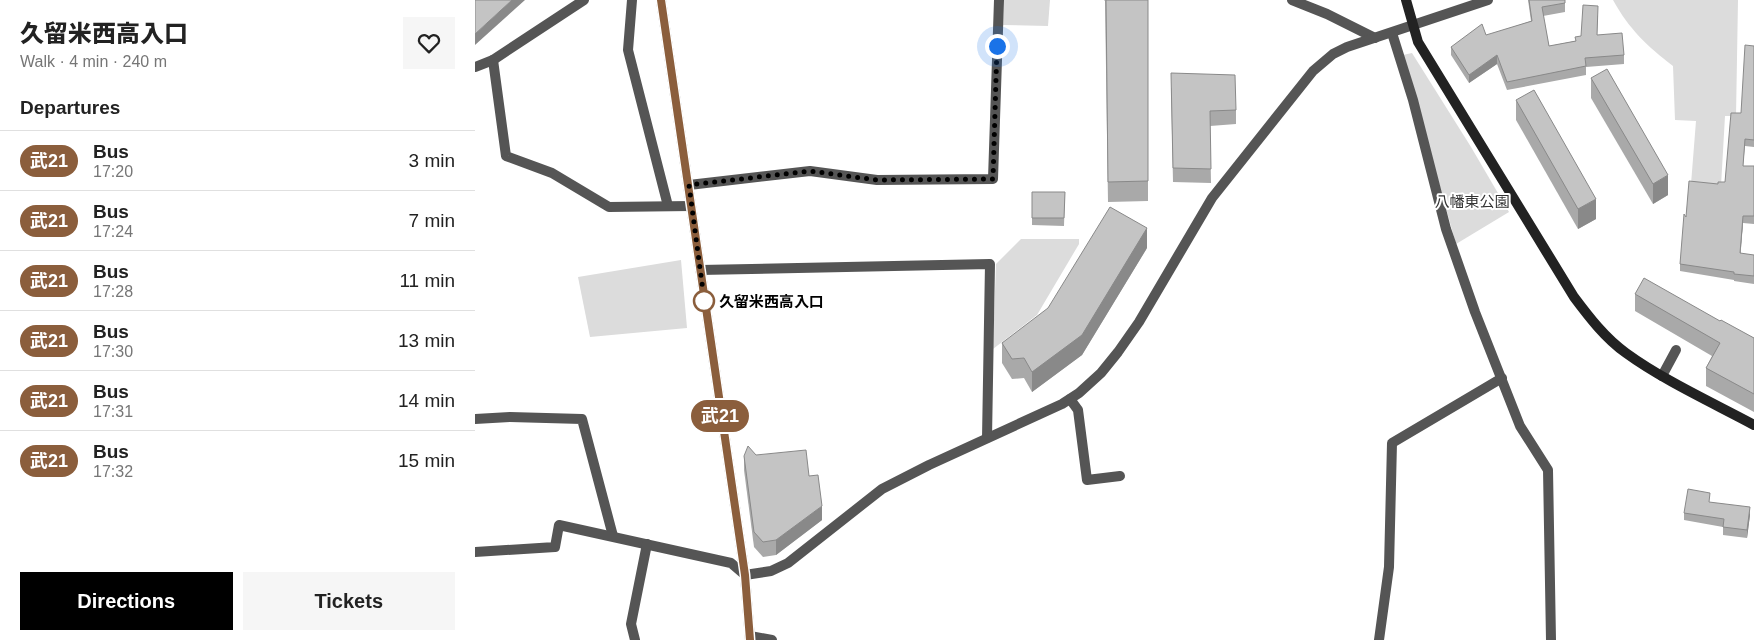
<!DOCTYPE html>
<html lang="en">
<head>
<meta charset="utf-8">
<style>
  :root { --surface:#fff; --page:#f6f6f6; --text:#222; --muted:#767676; --line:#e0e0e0; --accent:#000 }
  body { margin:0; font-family:Arial,"Noto Sans JP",sans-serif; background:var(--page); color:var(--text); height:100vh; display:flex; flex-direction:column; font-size:19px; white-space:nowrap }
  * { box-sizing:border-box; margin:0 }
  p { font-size:16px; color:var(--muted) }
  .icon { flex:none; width:28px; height:28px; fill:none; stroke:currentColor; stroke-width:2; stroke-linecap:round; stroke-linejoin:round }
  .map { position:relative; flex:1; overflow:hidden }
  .panel { display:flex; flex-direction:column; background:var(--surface); width:475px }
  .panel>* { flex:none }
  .badge { padding:0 10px; border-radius:16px; font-size:18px; line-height:32px }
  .you { position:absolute; width:25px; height:25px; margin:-12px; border:4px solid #fff; border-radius:50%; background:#1a73e8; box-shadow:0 0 0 8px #1a73e833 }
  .map>.badge { position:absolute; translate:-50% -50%; box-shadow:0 0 0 2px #fff }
  h2 { padding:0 20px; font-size:19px; line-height:45px }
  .round { display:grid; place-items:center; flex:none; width:52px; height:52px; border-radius:0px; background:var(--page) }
  .head { display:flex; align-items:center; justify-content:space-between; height:85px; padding:0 20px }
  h1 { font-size:24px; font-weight:800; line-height:38px }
  .cta { display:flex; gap:10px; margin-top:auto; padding:10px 20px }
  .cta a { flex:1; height:58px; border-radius:0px; background:var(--accent); color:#fff; font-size:20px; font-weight:800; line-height:58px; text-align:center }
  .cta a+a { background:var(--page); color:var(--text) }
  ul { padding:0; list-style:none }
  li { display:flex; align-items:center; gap:15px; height:60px; padding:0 20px; border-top:1px solid var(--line) }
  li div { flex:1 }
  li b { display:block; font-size:19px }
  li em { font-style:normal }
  li .badge { min-width:55px; font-weight:700; text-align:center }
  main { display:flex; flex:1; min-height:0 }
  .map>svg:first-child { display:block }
  .green { fill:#dcdcdc }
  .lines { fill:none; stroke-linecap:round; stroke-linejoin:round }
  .street { stroke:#555; stroke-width:10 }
  .secondary { stroke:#222; stroke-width:10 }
  .wall { fill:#a9a9a9 }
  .shaded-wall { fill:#898989 }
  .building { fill:#c4c4c4; stroke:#898989 }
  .line-casing { stroke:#fff; stroke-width:11 }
  .line { stroke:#8b5e3c; stroke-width:8 }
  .walk { stroke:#000; stroke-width:5; stroke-dasharray:0 9 }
  .stop-dot { fill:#fff; stroke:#8b5e3c; stroke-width:2.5 }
  .labels { text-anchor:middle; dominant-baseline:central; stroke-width:4; stroke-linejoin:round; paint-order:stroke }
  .park-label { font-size:15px; fill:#333; stroke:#fff }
  .stop-label { font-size:15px; font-weight:bold; fill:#000; stroke:#fff; text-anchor:start }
</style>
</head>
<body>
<main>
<section class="panel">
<div class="head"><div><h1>久留米西高入口</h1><p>Walk · 4 min · 240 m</p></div><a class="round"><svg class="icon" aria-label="heart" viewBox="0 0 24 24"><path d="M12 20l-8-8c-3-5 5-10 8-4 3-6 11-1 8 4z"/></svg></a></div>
<h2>Departures</h2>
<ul>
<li><span class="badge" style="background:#8b5e3c;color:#fff">武21</span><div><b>Bus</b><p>17:20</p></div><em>3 min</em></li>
<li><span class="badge" style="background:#8b5e3c;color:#fff">武21</span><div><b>Bus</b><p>17:24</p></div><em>7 min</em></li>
<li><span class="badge" style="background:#8b5e3c;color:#fff">武21</span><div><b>Bus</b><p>17:28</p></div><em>11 min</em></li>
<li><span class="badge" style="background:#8b5e3c;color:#fff">武21</span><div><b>Bus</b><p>17:30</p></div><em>13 min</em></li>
<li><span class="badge" style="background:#8b5e3c;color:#fff">武21</span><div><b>Bus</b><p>17:31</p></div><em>14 min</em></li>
<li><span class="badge" style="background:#8b5e3c;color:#fff">武21</span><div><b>Bus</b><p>17:32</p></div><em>15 min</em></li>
</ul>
<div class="cta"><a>Directions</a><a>Tickets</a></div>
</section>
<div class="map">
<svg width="1279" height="640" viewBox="0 0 1279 640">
  <rect width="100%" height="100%" fill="#fff"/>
  <g class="green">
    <path d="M529 0H575L573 26 528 25Z"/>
    <path d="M1138 0H1263L1261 116H1250L1246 186 1216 184 1221 121 1200 120 1198 66C1172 46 1154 29 1138 0Z"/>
    <path d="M937 53 996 147 1034 212 981 244 928 55Z"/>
    <path d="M546 239H604V244L562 315 518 349 521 264Z"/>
    <path d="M206 260 212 328 115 337 103 277Z"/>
  </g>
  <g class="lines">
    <g class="street">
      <path d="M157 0 153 50 193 206"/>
      <path d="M817 0 852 14 900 38"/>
      <path d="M917 33 938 100 971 229 1000 312 1045 426 1073 470 1076 640"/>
      <path d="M18 60 31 156 77 173 134 207 216 206"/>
      <path d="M0 67 18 60 109 0"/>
      <path d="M214 185 335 171 402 180 518 179 524 0"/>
      <path d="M225 270 515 264 512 438"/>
      <path d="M1187 376 1201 350"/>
      <path d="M595 399 603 410 612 480 645 476"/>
      <path d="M0 419 35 417 107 419 138 536"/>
      <path d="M0 552 80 547 84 525 256 563 270 575 296 571 313 563 407 489 454 465 587 404 604 393 626 373 643 352 664 322 737 198 838 71 858 54 872 47 1013 0"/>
      <path d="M275 636 297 640"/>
      <path d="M160 640 156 624 172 544"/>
      <path d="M904 640 914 567 917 443 1027 378"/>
    </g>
    <g class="secondary">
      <path d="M186 0 270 575 275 640"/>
      <path d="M931 0 943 42 1099 297C1114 317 1130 338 1151 353 1188 380 1238 403 1279 425"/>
    </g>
  </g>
  <g class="wall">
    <path d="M629 0H673V201L633 202 630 1Z"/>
    <path d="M1053 0H1090V12L1068 16 1074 46 1100 41 1106 36 1123 15 1122 35 1149 55V64L1111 67V75L1032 90 1022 64 994 83 976 55V47L1056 21Z"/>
    <path d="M1279 46V147L1270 146 1268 166H1279V224L1268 223 1265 254 1279 255V284L1259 281V280L1205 271V264L1211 217 1243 184 1250 182 1266 113Z"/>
    <path d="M1116 78 1193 195 1178 204 1116 98Z"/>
    <path d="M696 88 761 110V124L735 126 736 183 698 182Z"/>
    <path d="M1041 100 1121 219 1103 229 1041 120Z"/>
    <path d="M557 192H590L589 226 557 225Z"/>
    <path d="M672 248 607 355 557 392 549 378 537 379 527 363V343Z"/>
    <path d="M1160 294 1245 321 1279 338V412L1231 386V368L1237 356 1160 311Z"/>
    <path d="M281 455 334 476 347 520 301 555 288 557 279 547 269 470V456Z"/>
    <path d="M1209 513 1275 515 1272 538 1248 535V527L1209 520Z"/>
  </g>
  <g class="shaded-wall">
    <path d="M37 0H50L0 45V34Z"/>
    <path d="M1022 55V64L994 83V75Z"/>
    <path d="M1193 175V195L1178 204V184Z"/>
    <path d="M1121 199V219L1103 229V209Z"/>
    <path d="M1268 216V223L1265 261V253Z"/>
    <path d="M672 228V248L607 355 557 392V372Z"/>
    <path d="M347 506V520L301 555V540Z"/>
    <path d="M1275 507V515L1272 538V530Z"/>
  </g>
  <g class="building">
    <path d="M0 0H37L0 34Z"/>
    <path d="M631 0H673V181L633 182Z"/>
    <path d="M1054 0H1090V3L1067 7 1074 46 1101 41 1100 37 1106 36 1108 5 1123 6 1122 35 1147 33 1149 55 1110 58 1111 66 1032 82 1022 55 994 75 976 47 1007 24 1011 35 1057 21Z"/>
    <path d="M1270 45 1279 46V140L1270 139 1268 166H1279V216H1268L1265 253 1279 255V276L1259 274V272L1205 264 1209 214 1211 217 1214 181 1243 184V182H1250L1256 113H1266Z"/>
    <path d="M1132 69 1193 175 1178 184 1116 78Z"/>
    <path d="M696 73 760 75 761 110 735 111 736 169 698 168Z"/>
    <path d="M1059 90 1121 199 1103 209 1041 100Z"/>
    <path d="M557 192H590L589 218H557Z"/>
    <path d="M635 207 672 228 607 335 557 372 549 358 537 359 527 343 573 308Z"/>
    <path d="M1169 278 1245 321 1246 320 1279 338V394L1231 368 1245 343 1160 294Z"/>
    <path d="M273 446 281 455 331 450 334 476 343 475 347 506 301 540 288 542 279 532 269 456Z"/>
    <path d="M1213 489 1235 493 1234 502 1275 507 1272 530 1248 527 1249 519 1209 513Z"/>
  </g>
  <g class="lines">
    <g class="line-casing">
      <path id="line" d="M186 0 270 575 275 640"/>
    </g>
    <use href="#line" class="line"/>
    <path class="walk" d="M229 301 230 306 214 185 335 171 402 180 518 179 522 46"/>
  </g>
  <circle class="stop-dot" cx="229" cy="301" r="10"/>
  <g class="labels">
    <g class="park-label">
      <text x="997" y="201">八幡東公園</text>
    </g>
    <g class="stop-label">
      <text x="244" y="301">久留米西高入口</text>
    </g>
  </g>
</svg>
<div class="you" style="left:522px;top:46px"></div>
<b class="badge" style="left:245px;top:416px;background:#8b5e3c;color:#fff">武21</b>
</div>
</main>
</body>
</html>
